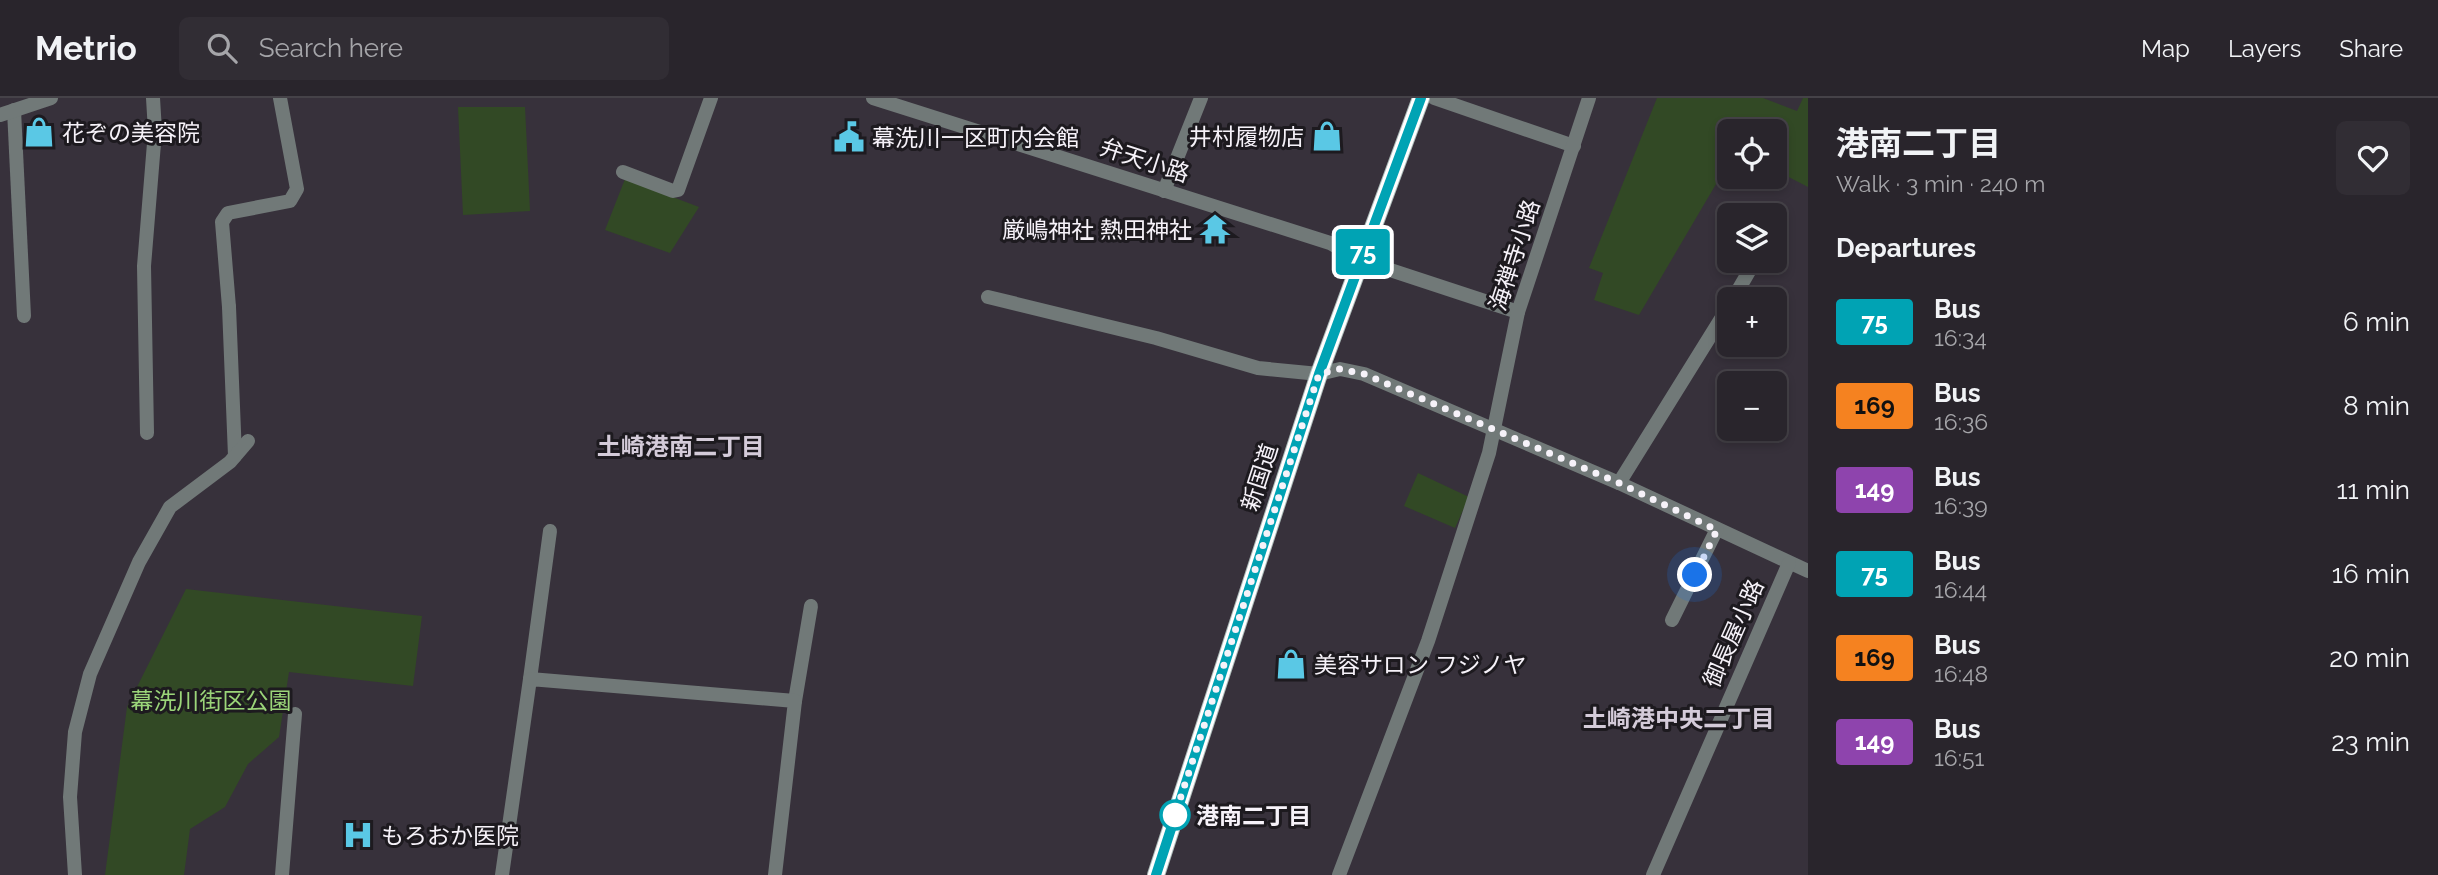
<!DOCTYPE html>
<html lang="en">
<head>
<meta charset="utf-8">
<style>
  :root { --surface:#29252c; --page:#312d34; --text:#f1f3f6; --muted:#a5a5a9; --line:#454248 }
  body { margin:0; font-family:Raleway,"Noto Sans JP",sans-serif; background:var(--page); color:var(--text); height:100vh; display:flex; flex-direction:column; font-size:26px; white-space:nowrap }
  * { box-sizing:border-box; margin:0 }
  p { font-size:23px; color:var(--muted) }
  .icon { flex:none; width:38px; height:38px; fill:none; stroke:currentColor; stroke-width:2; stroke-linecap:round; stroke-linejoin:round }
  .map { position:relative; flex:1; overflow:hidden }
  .drawer { display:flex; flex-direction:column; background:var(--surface); width:630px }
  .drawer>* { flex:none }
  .badge { padding:0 14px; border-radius:5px; font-size:24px; line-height:46px }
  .tools { position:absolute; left:1717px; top:21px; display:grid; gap:14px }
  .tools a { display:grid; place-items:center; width:70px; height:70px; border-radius:10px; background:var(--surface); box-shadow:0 4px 10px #0003,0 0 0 2px var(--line); font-size:35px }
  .you { position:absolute; width:35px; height:35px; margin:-18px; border:5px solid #fff; border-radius:50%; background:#1a73e8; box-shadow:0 0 0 10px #1a73e833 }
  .map>.badge { position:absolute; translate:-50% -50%; box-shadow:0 0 0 4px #fff }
  h2 { padding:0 28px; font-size:26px; line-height:63px }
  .round { display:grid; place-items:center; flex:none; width:74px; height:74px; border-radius:10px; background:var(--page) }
  .head { display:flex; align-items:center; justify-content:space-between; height:119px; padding:0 28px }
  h1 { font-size:33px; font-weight:700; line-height:52px }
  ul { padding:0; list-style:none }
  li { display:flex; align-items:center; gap:21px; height:84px; padding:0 28px }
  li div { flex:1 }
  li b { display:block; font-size:26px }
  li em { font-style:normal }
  li .badge { min-width:77px; font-weight:700; text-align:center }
  header { display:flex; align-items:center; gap:42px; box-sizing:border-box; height:98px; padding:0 35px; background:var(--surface); border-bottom:2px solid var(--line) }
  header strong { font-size:33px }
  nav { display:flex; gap:38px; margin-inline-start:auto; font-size:24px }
  .search { width:490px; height:63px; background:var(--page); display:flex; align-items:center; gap:18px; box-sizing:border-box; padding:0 24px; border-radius:10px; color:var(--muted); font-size:26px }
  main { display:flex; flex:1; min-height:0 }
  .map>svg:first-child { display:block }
  .green { fill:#324925 }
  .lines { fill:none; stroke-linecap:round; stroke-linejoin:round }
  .service { stroke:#717978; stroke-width:14 }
  .minor { stroke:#717978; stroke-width:14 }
  .tertiary { stroke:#717978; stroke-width:14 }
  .primary { stroke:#aebdbb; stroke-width:18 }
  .line-casing { stroke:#fff; stroke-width:16 }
  .line { stroke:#00a3b4; stroke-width:10 }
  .walk { stroke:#f6f2f9; stroke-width:7; stroke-dasharray:0 12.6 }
  .stop-dot { fill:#fff; stroke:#00a3b4; stroke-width:3.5 }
  .labels { text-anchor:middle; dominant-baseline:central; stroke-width:6; stroke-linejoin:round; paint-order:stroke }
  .poi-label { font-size:23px; fill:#f6f2f9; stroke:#1d1a1f; text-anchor:start }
  .street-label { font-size:23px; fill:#f6f2f9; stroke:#1d1a1f }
  .park-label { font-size:23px; fill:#9bd579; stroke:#1d1a1f }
  .stop-label { font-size:23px; font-weight:bold; fill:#f6f2f9; stroke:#1d1a1f; text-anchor:start }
  .neighbourhood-label { font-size:24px; font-weight:bold; fill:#d4cbd9; stroke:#1d1a1f }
</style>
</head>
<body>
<header>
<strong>Metrio</strong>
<div class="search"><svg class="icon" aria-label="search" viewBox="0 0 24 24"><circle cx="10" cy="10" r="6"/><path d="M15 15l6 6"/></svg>Search here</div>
<nav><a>Map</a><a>Layers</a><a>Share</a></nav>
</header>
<main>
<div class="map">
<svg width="1808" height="777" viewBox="0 0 1808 777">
  <rect width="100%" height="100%" fill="#37313b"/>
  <g class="green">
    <path d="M1657 0H1763L1797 13 1803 0H1808V89L1775 72 1774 33H1729V64L1639 217 1594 202 1603 175 1589 170Z"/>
    <path d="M458 9H525L530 113 463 117Z"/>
    <path d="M625 81 699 109 670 155 605 132Z"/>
    <path d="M1418 375 1469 399 1455 430 1404 408Z"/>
    <path d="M186 491 422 518 413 588 289 574 279 639 248 666 225 709 190 731 184 777H105L127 609Z"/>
  </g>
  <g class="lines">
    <g class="service">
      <path d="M988 199 1156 240 1258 270 1319 276"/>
      <path d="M229 209 235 358"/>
      <path d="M75 777 70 699 75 634 90 576 139 464 170 409 230 364 248 343"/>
    </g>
    <g class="minor">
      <path d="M873 0 1330 145 1360 162 1518 214"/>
      <path d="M1434 0 1574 48"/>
      <path d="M14 12 24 218"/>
      <path d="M623 74 673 93 678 92 711 0"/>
      <path d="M1164 93 1201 0"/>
      <path d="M1733 201 1755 163"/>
      <path d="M229 209 222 124 228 115 290 103 297 91 280 0"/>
      <path d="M1319 276 1340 271 1364 276 1619 385 1808 473"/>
      <path d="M147 335 144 168 155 33 153 0"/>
      <path d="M1619 385 1729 208"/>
      <path d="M1672 522 1717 431"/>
      <path d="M530 581 550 433"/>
      <path d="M795 603 811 508"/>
      <path d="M282 777 295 616"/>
      <path d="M502 777 530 581 795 603 775 777"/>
      <path d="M1339 777 1428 543 1489 355 1518 214 1589 0"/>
      <path d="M1653 777 1789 465"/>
    </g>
    <path class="tertiary" d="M0 17 51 0"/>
    <path class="primary" d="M1156 777 1319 276 1421 0"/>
  </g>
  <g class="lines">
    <g class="line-casing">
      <path id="line" d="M1156 777 1319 276 1421 0"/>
    </g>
    <use href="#line" class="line"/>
    <path class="walk" d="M1175 717 1172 726 1319 276 1340 271 1364 276 1619 385 1717 432 1695 477"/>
  </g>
  <defs>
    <g id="shop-bare" transform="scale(2.415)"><path d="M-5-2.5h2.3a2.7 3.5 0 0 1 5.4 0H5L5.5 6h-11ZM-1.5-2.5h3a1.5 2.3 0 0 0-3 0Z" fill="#5ac8e5" stroke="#1d1a1f" stroke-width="2.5" paint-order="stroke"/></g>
    <g id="civic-bare" transform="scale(2.415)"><path d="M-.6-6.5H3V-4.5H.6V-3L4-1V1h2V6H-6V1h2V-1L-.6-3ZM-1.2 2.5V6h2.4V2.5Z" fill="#5ac8e5" stroke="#1d1a1f" stroke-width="2.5" paint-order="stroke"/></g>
    <g id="temple-bare" transform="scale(2.415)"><path d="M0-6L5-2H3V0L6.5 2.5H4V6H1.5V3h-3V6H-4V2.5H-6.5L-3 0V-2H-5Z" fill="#5ac8e5" stroke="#1d1a1f" stroke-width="2.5" paint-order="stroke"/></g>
    <g id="hospital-bare" transform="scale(2.415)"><path d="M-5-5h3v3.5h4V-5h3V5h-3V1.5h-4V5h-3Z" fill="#5ac8e5" stroke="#1d1a1f" stroke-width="2.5" paint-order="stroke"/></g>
  </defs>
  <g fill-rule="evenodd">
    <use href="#shop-bare" x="39" y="34"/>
    <use href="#shop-bare" x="1327" y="38"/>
    <use href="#civic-bare" x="849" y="39"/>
    <use href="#temple-bare" x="1215" y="131"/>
    <use href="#shop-bare" x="1291" y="566"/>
    <use href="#hospital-bare" x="358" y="737"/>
  </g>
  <circle class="stop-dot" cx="1175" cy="717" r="14"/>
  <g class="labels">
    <g class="poi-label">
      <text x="62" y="34">花ぞの美容院</text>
      <text x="1304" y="38" text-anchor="end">井村履物店</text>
      <text x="872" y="39">幕洗川一区町内会館</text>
      <text x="1192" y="131" text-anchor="end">厳嶋神社 熱田神社</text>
      <text x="1314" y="566">美容サロン フジノヤ</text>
      <text x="381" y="737">もろおか医院</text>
    </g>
    <g class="street-label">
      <text transform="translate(1145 62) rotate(18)">弁天小路</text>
      <text transform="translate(1514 157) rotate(-72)">海禅寺小路</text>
      <text transform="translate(1259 379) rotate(-72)">新国道</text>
      <text transform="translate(1733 535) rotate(-66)">御長屋小路</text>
    </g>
    <g class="park-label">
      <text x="211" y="602">幕洗川街区公園</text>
    </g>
    <g class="stop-label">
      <text x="1196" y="717">港南二丁目</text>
    </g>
    <g class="neighbourhood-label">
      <text x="681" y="348">土崎港南二丁目</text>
      <text x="1679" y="620">土崎港中央二丁目</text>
    </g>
  </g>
</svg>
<div class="tools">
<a><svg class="icon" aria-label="locate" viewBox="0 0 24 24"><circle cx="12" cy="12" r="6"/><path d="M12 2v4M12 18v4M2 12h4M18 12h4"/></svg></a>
<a><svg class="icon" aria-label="layers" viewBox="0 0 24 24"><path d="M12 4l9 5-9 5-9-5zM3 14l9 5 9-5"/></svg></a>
<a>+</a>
<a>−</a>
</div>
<div class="you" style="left:1695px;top:477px"></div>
<b class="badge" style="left:1363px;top:154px;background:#00a3b4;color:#fff">75</b>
</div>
<section class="drawer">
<div class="head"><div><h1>港南二丁目</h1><p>Walk · 3 min · 240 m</p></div><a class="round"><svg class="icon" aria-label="heart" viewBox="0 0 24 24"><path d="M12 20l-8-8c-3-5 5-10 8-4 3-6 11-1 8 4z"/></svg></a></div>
<h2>Departures</h2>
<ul>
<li><span class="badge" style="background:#00a3b4;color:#fff">75</span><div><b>Bus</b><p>16:34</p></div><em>6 min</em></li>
<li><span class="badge" style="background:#f58220;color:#111">169</span><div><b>Bus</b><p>16:36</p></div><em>8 min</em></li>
<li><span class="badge" style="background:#8e44ad;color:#fff">149</span><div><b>Bus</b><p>16:39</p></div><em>11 min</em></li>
<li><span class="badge" style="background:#00a3b4;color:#fff">75</span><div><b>Bus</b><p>16:44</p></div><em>16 min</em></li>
<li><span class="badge" style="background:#f58220;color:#111">169</span><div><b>Bus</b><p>16:48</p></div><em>20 min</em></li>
<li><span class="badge" style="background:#8e44ad;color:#fff">149</span><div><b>Bus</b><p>16:51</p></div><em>23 min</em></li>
</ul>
</section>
</main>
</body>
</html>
